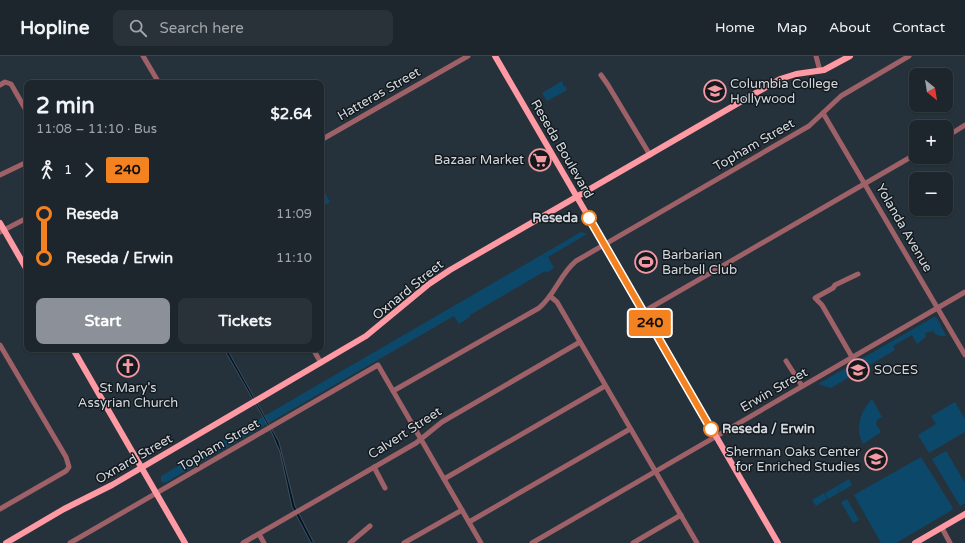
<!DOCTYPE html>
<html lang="en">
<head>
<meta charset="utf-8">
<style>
  :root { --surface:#1c262c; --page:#293238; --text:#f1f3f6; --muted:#a0a5a9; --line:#3a4348; --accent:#8c9099 }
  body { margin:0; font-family:"Varela Round",sans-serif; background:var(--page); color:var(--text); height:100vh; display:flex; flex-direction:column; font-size:15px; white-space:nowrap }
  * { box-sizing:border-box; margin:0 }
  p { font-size:13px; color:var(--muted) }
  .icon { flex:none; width:22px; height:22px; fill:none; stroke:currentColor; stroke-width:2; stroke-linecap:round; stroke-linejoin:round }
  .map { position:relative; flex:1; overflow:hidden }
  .sheet { position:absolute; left:24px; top:24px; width:300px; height:272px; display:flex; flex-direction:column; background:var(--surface); border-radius:8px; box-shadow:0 1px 3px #0004,0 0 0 1px var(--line) }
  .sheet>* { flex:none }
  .badge { padding:0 8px; border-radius:3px; font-size:14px; line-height:26px }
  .needle { width:26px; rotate:150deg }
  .buttons { position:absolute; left:909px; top:12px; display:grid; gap:8px }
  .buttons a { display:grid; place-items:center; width:44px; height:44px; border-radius:8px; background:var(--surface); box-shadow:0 1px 3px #0004,0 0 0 1px var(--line); font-size:20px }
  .map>.badge { position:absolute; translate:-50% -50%; box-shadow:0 0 0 2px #fff }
  .legs { display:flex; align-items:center; gap:6px; height:44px; padding:0 12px; font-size:13px }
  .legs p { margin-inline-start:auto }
  .head { display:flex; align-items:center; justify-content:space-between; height:68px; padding:0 12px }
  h1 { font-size:22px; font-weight:700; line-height:30px }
  .primary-button { display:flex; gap:8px; margin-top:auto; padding:8px 12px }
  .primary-button a { flex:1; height:46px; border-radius:8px; background:var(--accent); color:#fff; font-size:16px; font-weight:700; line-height:46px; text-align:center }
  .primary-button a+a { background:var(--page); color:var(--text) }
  ul { padding:0 12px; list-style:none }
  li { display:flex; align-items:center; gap:14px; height:44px; font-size:15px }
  li i { display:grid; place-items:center; width:6px; height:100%; margin:0 5px; background:currentColor }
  li i::after { content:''; width:10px; height:10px; margin:-5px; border:3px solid; border-radius:50%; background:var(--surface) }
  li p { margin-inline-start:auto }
  li:first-child i { background:linear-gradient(#0000 50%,currentColor 0) }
  li:last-child i { background:linear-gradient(currentColor 50%,#0000 0) }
  header { display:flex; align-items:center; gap:24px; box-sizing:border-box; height:56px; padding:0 20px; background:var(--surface); border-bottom:1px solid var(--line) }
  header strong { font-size:19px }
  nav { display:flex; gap:22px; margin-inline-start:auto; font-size:14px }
  .search { width:280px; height:36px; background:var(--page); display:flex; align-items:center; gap:10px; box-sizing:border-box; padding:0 14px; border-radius:8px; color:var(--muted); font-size:15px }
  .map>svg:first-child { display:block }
  .green { fill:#0c486a }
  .water { fill:#001627; stroke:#3f505e }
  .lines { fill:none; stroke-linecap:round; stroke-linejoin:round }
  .minor { stroke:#9f6168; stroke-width:5 }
  .major { stroke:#ff99a4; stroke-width:6 }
  .line-1-casing { stroke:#fff; stroke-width:9 }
  .line-1 { stroke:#f58220; stroke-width:6 }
  .stop-1-dot { fill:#fff; stroke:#f58220; stroke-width:2 }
  .labels { text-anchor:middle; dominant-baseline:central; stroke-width:3; stroke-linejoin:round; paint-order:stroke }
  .poi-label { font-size:13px; fill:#d2d9df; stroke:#13191d; text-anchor:start }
  .street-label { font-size:13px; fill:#d2d9df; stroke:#13191d }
  .stop-label { font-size:13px; font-weight:bold; fill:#d2d9df; stroke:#13191d; text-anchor:end }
</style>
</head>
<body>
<header>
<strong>Hopline</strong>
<div class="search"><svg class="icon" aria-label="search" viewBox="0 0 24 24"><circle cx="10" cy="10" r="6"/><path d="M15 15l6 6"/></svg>Search here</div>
<nav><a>Home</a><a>Map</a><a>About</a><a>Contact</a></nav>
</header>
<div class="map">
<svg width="965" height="487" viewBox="0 0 965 487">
  <rect width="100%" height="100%" fill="#26323b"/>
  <g class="green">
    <path d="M562 25 564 31 565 30 567 34 547 45 542 37Z"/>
    <path d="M321 130 330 146 321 151Z"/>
    <path d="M581 176 587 178 548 201 554 212 546 217 545 215 470 259V261L459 268 454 260 165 427 161 426V420Z"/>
    <path d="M934 261 937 262 946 280H940L935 278 934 275 925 277 926 281 917 288 912 279 893 290 895 294 831 332 818 328Z"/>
    <path d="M872 343 882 361 877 364 876 368 881 376 863 388C855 372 860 356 872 343Z"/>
    <path d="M955 346 965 363V376L929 397 918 379 936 368 931 360Z"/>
    <path d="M946 395 965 427V447L960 450 932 403Z"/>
    <path d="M921 401 953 452 952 454 896 487H881L854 439Z"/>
    <path d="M849 423 852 429 841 436 837 430Z"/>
    <path d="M837 430 840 436 828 443 825 437Z"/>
    <path d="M824 437 827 443 816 450 812 444Z"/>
    <path d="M847 443 859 464 853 467 841 446Z"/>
  </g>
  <path class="water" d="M224 293H227L279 386 295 450 314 487H311L292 451 280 396 271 375Z"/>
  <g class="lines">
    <g class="minor">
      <path d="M143 0 159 27"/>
      <path d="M816 0 820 15"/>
      <path d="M601 19 608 29 650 99"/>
      <path d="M0 29 5 26 11 28 27 56"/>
      <path d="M823 57 965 299"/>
      <path d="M946 81 965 69"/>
      <path d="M321 84 468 0"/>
      <path d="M0 119 27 106"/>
      <path d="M0 176 27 162"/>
      <path d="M550 240 557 246 697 487"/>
      <path d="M643 256 916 98"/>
      <path d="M0 289 66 401 69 411 66 415 0 453"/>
      <path d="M313 293 321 307"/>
      <path d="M852 301 822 249 815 242 833 232 835 229 858 218"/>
      <path d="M786 305 802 330"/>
      <path d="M393 335 539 252C555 239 560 218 576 205L809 70 841 40 909 0"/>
      <path d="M374 411 385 432"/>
      <path d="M444 423 605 330"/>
      <path d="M469 466 630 373"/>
      <path d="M942 472 950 487"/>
      <path d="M259 478 264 487"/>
      <path d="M70 487 378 309 481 487"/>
      <path d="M243 487 416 387 442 366 580 286"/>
      <path d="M350 487 370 470"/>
      <path d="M404 487 462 454"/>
      <path d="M532 487 965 236"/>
      <path d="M633 487 681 459"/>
    </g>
    <g class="major">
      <path d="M495 0 778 487"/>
      <path d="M0 167 27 214"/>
      <path d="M73 293 185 487"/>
      <path d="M6 487 64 453 112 429 366 280 429 228 450 214 780 23 796 18 824 14 850 0"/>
      <path d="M915 487 965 458"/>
    </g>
  </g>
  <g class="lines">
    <g class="line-1-casing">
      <path id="line-1" d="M589 162 711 373"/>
    </g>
    <use href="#line-1" class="line-1"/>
  </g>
  <defs>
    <g id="university-ring" transform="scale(1.15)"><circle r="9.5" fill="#13191d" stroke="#f49aa4" stroke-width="1.5"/><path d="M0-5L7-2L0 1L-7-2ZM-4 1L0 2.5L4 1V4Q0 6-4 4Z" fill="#f49aa4"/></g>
    <g id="supermarket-ring" transform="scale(1.15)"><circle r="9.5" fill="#13191d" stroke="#f49aa4" stroke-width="1.5"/><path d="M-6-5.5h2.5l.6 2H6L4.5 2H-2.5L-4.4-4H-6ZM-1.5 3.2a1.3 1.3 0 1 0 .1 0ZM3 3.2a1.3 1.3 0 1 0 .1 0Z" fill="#f49aa4"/></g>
    <g id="stadium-ring" transform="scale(1.15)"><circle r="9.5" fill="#13191d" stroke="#f49aa4" stroke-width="1.5"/><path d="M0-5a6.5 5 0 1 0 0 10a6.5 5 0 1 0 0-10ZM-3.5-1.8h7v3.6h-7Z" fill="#f49aa4"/></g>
    <g id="church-ring" transform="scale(1.15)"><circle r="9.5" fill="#13191d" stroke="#f49aa4" stroke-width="1.5"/><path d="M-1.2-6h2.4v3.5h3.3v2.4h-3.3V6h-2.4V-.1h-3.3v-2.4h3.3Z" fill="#f49aa4"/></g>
    <g id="school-ring" transform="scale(1.15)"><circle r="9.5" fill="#13191d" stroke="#f49aa4" stroke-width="1.5"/><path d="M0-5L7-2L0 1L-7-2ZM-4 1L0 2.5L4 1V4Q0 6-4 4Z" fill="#f49aa4"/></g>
  </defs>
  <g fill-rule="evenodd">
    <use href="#university-ring" x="715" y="35"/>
    <use href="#supermarket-ring" x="540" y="104"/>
    <use href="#stadium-ring" x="646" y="206"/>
    <use href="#church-ring" x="128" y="310"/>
    <use href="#school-ring" x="858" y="314"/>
    <use href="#school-ring" x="876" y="403"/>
  </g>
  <g class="stop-1-dot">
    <circle cx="589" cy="162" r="7"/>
    <circle cx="711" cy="373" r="7"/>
  </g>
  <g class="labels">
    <g class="poi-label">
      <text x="730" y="28">Columbia College<tspan x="730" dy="15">Hollywood</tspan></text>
      <text x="524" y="104" text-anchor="end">Bazaar Market</text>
      <text x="662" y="199">Barbarian<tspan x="662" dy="15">Barbell Club</tspan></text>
      <text x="874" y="314">SOCES</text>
      <text x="128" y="332" text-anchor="middle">St Mary's<tspan x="128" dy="15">Assyrian Church</tspan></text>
      <text x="860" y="396" text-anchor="end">Sherman Oaks Center<tspan x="860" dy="15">for Enriched Studies</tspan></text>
    </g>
    <g class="street-label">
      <text transform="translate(379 38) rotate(-30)">Hatteras Street</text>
      <text transform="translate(754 89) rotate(-30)">Topham Street</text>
      <text transform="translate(562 93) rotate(60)">Reseda Boulevard</text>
      <text transform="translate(904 172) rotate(60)">Yolanda Avenue</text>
      <text transform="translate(408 234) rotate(-39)">Oxnard Street</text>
      <text transform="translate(774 334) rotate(-30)">Erwin Street</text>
      <text transform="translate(405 377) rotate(-33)">Calvert Street</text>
      <text transform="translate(219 389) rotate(-30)">Topham Street</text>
      <text transform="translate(134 403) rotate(-30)">Oxnard Street</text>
    </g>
    <g class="stop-label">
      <text x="578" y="162">Reseda</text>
      <text x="722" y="373" text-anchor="start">Reseda / Erwin</text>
    </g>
  </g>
</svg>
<div class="buttons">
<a><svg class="needle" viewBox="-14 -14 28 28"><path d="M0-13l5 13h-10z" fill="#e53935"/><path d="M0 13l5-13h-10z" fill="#a0a5a9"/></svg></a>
<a>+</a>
<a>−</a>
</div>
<b class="badge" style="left:650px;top:267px;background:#f58220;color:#111">240</b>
<section class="sheet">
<div class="head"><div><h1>2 min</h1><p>11:08 – 11:10 · Bus</p></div><b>$2.64</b></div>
<div class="legs"><svg class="icon" aria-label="walk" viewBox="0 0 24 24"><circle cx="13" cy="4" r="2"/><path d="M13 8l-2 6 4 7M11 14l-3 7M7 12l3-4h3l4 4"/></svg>1<svg class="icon" aria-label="forward" viewBox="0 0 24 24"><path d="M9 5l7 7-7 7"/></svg><b class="badge" style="background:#f58220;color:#111">240</b></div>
<ul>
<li><i style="color:#f58220"></i><b>Reseda</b><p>11:09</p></li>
<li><i style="color:#f58220"></i><b>Reseda / Erwin</b><p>11:10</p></li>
</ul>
<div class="primary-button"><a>Start</a><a>Tickets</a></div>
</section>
</div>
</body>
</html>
